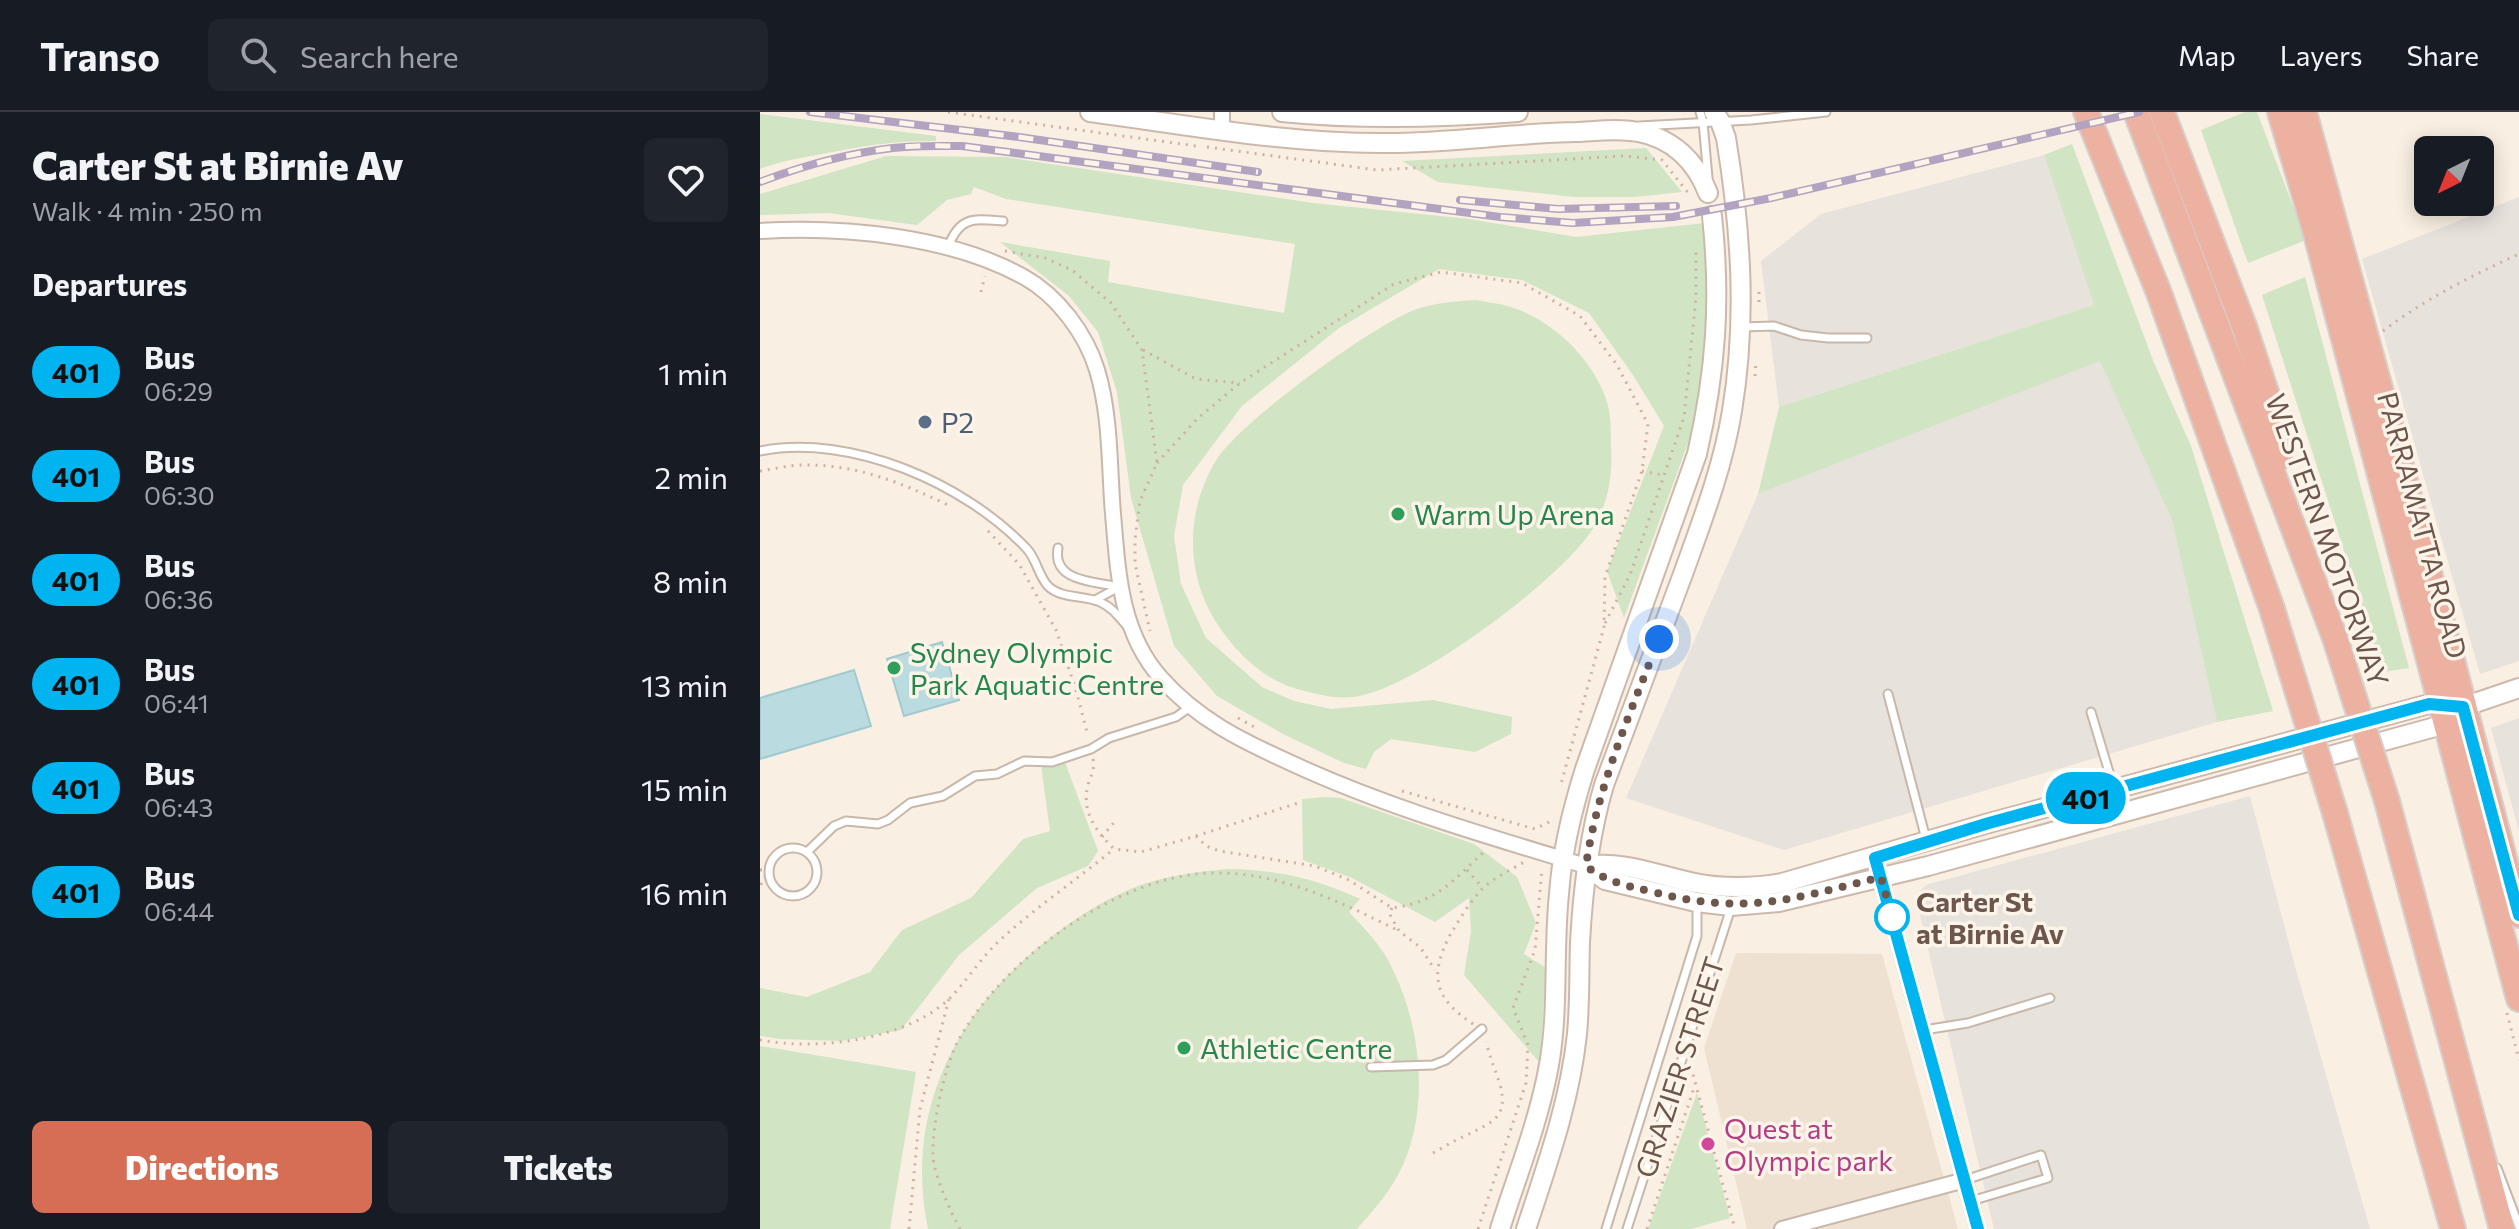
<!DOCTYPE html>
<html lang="en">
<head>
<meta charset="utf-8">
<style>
  :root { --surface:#171b24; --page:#20242c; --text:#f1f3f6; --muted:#9ea1a6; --line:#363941; --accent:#d56e55 }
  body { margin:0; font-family:Commissioner,sans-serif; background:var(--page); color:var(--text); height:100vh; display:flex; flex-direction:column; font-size:30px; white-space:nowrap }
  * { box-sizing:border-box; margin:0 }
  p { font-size:26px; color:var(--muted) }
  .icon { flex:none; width:44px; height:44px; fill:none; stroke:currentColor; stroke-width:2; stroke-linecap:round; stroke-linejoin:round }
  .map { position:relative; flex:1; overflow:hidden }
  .details { display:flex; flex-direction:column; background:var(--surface); width:760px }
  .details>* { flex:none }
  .badge { padding:0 16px; border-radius:26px; font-size:28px; line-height:52px }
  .needle { width:52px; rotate:223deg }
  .controls { position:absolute; left:1654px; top:24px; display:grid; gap:16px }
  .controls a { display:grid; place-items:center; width:80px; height:80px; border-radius:12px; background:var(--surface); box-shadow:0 4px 20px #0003; font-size:40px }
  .you { position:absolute; width:40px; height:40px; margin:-20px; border:6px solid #fff; border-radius:50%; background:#1a73e8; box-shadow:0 0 0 12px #1a73e833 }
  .map>.badge { position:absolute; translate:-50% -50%; box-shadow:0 0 0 4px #fff }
  h2 { padding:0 32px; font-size:30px; line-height:72px }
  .round { display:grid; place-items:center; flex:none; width:84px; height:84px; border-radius:12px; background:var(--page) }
  .summary { display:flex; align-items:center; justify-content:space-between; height:136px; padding:0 32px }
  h1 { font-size:38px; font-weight:800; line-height:60px }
  .cta { display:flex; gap:16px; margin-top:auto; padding:16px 32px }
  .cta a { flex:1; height:92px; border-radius:12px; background:var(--accent); color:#fff; font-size:32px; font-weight:800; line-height:92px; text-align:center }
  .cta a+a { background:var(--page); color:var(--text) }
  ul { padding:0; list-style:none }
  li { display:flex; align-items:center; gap:24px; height:104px; padding:0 32px }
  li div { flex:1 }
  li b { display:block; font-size:30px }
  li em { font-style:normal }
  li .badge { min-width:88px; font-weight:700; text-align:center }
  header { display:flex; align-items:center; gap:48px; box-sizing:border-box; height:112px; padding:0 40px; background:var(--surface); border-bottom:2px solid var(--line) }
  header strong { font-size:38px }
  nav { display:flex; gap:44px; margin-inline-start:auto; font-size:28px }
  .search { width:560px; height:72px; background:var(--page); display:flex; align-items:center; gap:20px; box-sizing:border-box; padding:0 28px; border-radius:12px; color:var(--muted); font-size:30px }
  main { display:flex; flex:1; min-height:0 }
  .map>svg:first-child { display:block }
  .residential { fill:#efe1d2 }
  .industrial { fill:#e8e2dd }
  .green { fill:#d1e4c3 }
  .water { fill:#badbdf; stroke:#a1cad0; stroke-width:2 }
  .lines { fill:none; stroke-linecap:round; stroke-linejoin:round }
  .lane-casing { stroke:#c8b7ab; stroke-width:11 }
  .street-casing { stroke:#c8b7ab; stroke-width:18 }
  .secondary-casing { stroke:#cdb9ab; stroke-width:22 }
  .highway-casing { stroke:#d6d0cd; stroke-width:28 }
  .path { stroke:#cfb1a1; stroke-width:3; stroke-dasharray:2 6; stroke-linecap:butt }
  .lane { stroke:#fff; stroke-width:7 }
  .street { stroke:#fff; stroke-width:14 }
  .secondary { stroke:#fff; stroke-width:18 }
  .highway { stroke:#ecb1a0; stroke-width:24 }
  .rail-casing { stroke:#b2a3c0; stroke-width:8 }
  .rail { stroke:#fcf4e8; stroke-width:5; stroke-dasharray:15; stroke-linecap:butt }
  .highway-bridge-casing { stroke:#d6d0cd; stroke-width:28; stroke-linecap:butt }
  .highway-bridge { stroke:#ecb1a0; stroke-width:24 }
  .line-casing { stroke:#fff; stroke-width:18 }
  .line { stroke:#00b5ef; stroke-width:12 }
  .walk { stroke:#6d574c; stroke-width:8; stroke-dasharray:0 14.4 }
  .service-dot { fill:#5c6f8a; stroke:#fcf4e8; stroke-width:3 }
  .leisure-dot { fill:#2e9e5b; stroke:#fcf4e8; stroke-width:3 }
  .stop-dot { fill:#fff; stroke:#00b5ef; stroke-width:4 }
  .hotel-dot { fill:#d1479c; stroke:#fcf4e8; stroke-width:3 }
  .labels { text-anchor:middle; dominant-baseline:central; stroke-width:7; stroke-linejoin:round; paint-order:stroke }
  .service-label { font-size:28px; fill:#4e5e75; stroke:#fcf4e8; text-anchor:start }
  .leisure-label { font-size:28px; fill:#27864d; stroke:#fcf4e8; text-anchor:start }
  .street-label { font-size:28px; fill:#6d574c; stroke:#fcf4e8 }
  .stop-label { font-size:28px; font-weight:bold; fill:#6d574c; stroke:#fcf4e8; text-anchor:start }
  .hotel-label { font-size:28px; fill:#b23c85; stroke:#fcf4e8; text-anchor:start }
</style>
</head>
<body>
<header>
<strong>Transo</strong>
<div class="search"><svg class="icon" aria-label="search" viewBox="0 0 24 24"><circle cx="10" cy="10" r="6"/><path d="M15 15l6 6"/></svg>Search here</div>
<nav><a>Map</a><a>Layers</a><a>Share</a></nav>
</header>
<main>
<section class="details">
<div class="summary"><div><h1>Carter St at Birnie Av</h1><p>Walk · 4 min · 250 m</p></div><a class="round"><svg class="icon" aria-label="heart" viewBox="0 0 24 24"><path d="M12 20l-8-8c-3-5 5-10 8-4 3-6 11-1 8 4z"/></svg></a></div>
<h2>Departures</h2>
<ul>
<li><span class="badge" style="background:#00b5ef;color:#111">401</span><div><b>Bus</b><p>06:29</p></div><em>1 min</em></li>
<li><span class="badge" style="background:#00b5ef;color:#111">401</span><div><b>Bus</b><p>06:30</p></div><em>2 min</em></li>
<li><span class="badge" style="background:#00b5ef;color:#111">401</span><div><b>Bus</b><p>06:36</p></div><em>8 min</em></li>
<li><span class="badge" style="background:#00b5ef;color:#111">401</span><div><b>Bus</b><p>06:41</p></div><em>13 min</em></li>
<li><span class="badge" style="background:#00b5ef;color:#111">401</span><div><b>Bus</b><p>06:43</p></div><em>15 min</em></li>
<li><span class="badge" style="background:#00b5ef;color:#111">401</span><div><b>Bus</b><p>06:44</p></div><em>16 min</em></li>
</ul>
<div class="cta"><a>Directions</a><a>Tickets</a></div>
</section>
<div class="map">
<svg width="1759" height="1117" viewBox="0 0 1759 1117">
  <rect width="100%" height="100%" fill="#f9efe2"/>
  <path class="residential" d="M976 841 1122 842 1198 1117H987L944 936Z"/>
  <g class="industrial">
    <path d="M1284 43 1334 193 1019 295 1001 149 1061 102Z"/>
    <path d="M1759 85V549L1720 562 1602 147Z"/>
    <path d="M1340 248 1412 408 1457 610 1024 738 866 686 998 382Z"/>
    <path d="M1759 606V719L1731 616Z"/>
    <path d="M1490 684 1536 858 1610 1117H1234L1156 786 1159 780 1166 773Z"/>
  </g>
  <g class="green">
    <path d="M1485 0H1497L1546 128 1488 151 1441 18Z"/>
    <path d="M0 2 176 24V29C137 28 101 34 62 42 41 46 20 49 0 57Z"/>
    <path d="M1312 32 1394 251 1431 334 1513 599 1457 610 1412 408 1340 249 998 382 1019 295 1334 193 1284 43Z"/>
    <path d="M886 36 922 80 875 85H814L678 70 642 49Z"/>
    <path d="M126 44 245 45 553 91 709 107 816 125 945 111 950 186 936 309 864 506 847 459 904 314 873 263 829 201 762 168 679 157 579 216 482 294 423 373 414 424 421 472 446 526 502 575 534 589 571 597 673 588 752 605 751 622 715 640 631 627 614 640 606 657 584 651 523 622 457 584 414 534 371 386 357 280 338 220 309 184 240 130 350 149 348 170 524 201 535 132 246 87 214 75 211 82 187 88 157 113 68 101 0 103V82Z"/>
    <path d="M1545 165 1649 556 1623 560 1502 183Z"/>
    <path d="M716 188C726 190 737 191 747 194 790 205 834 247 847 290 851 303 851 320 851 334 853 363 848 393 832 418 801 467 651 580 593 585 574 587 556 582 537 577 503 568 471 536 453 505 425 457 427 398 455 350 478 311 611 215 654 198 674 191 695 189 716 188Z"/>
    <path d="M305 650 338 739 328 754 277 776 199 843 141 918 81 929 20 927 0 924V876L47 885 110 860 142 818 211 786 263 727 290 719 281 653Z"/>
    <path d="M565 685 581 686 714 732 757 765 776 811 764 842 786 856 780 951 704 863 711 820 709 786 675 810 592 766 543 748 542 687Z"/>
    <path d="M467 757C518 758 554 766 600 787L589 800C602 814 615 827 625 843 661 904 673 998 638 1063 627 1083 612 1100 597 1117H168C144 1001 195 901 285 830 311 809 341 789 373 776 403 764 435 760 467 757Z"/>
    <path d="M0 934 156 960 130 1117H0Z"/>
    <path d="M937 981 970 1106 931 1117H888Z"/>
  </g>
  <g class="water">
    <path d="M182 530 199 588 144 604 127 547Z"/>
    <path d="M94 558 111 614 0 647V586Z"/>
  </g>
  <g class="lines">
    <g class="lane-casing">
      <g id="lane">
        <path d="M940 0 943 10 948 66"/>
        <path d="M879 14 991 8 1066 0"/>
        <path d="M188 135C200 104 213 107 243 109"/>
        <path d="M982 215 1014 214 1041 223 1068 226H1107"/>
        <path d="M0 339C90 321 205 371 267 437 277 448 278 463 288 474 301 487 324 483 340 490 352 495 359 505 367 514"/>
        <path d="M298 436C292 470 334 469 359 475"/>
        <path d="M335 488 359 475"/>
        <path d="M1128 582 1166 727"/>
        <path d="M1331 600 1361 700"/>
        <circle cx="33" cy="760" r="24"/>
        <path d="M47 740 74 714 86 709 118 712 128 708 150 691 183 684 215 664 237 662 264 649 292 650 331 637 349 626 416 605 430 595"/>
        <path d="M1164 918 1208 911 1290 886"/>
        <path d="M611 955 673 953 686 948 722 917"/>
        <path d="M1737 1056 1759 1114"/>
        <path d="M1205 1068 1281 1043 1288 1066 1211 1089"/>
        <path d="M846 1117 937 824V793"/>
        <path d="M867 1117 971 796"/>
      </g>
    </g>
    <g class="street-casing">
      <g id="street">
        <path d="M462 0V18"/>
        <path d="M0 119C83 114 190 124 264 165 298 184 326 222 337 258 351 304 349 354 353 402 358 460 360 520 401 566 437 607 482 629 531 651 626 695 727 724 826 754"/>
        <path d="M1115 746 1218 1117"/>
        <path d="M1022 1117 1205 1068"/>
      </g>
    </g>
    <g class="secondary-casing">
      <g id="secondary">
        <path d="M330 0C428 13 528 32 628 31 691 31 754 21 817 20 837 19 858 16 878 20 912 26 936 49 948 81"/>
        <path d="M522 0C601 8 679 6 758 0"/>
        <path d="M826 754C863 748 899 764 935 771 965 777 993 776 1022 771L1229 711 1669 592 1703 595 1759 576"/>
        <path d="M826 754 845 768 936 790 971 794 1019 790 1168 754 1675 615 1693 603"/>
        <path d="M740 1117C757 1063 779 1009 789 953 799 896 793 839 799 782 802 739 812 698 825 657L937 342C956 259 961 189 952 104"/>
        <path d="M766 1117C787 1053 810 989 817 922 820 891 819 860 820 830 823 776 829 724 844 673 870 602 897 532 923 462 942 409 963 355 972 299 987 208 981 117 966 26L960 9 954 0"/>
      </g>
    </g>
    <g class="highway-casing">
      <g id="highway">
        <path d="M1326 0 1399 181 1512 497"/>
        <path d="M1376 0 1575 526"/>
        <path d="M1402 0 1484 214 1512 298 1519 346"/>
        <path d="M1520 0 1555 118 1759 887"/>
        <path d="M1544 0 1634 327 1759 803"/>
        <path d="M1627 689 1742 1117"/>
        <path d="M1575 701 1693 1117"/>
      </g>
    </g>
    <g class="path">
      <path d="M188 0 436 34"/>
      <path d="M447 35 617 58 864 44 902 48 929 82"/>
      <path d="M245 139 285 146 312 158 351 191 382 238 397 351 380 389 375 427V452L390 519"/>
      <path d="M221 180 225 164"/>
      <path d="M999 180V196"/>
      <path d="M1623 219C1665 187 1711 164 1759 142"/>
      <path d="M383 238 436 267 480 271"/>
      <path d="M995 264 996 248"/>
      <path d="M397 351 437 307 480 271 634 172 681 160 762 171 820 204 857 253 888 312 882 359 845 465 844 515 801 672"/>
      <path d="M0 359C14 357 29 353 43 353 97 352 145 372 192 395"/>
      <path d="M882 359 902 363"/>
      <path d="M228 419 259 452 296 518 316 578 328 624"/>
      <path d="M845 511 870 463 924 305 936 186V135"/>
      <path d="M478 606 496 616"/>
      <path d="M333 647C335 658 331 663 328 673 321 700 336 719 354 737L381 740 436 724 446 734 459 739 555 754 589 768 632 796C679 790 694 767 726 738"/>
      <path d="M642 679 775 717 791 709"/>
      <path d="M436 724 541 690"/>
      <path d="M342 725 356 708"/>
      <path d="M0 758H9L0 774"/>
      <path d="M707 758 723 776"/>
      <path d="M632 796 629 801 639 819 660 835 675 858"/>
      <path d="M1747 901 1759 948"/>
      <path d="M713 912C674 886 669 864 690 823 699 808 710 790 722 777 733 766 751 758 764 750"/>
      <path d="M0 928C58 939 148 928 191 885 208 867 221 846 239 829 275 796 316 768 354 737"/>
      <path d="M931 955 975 1117"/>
      <path d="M673 1041C684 1035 695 1028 707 1023 732 1010 749 1006 740 972 735 958 730 945 726 930"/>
      <path d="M149 1117 160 997 189 887"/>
      <path d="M200 1117C191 1101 173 1061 173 1043 172 1014 184 957 197 931 240 850 356 764 450 761 518 759 579 789 639 819"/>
      <path d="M718 1117 766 971 768 933 753 896 775 838 782 756"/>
      <path d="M887 1117 935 973"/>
    </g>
    <use href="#lane" class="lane"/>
    <use href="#street" class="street"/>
    <use href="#secondary" class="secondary"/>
    <use href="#highway" class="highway"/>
    <g class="rail-casing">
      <g id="rail">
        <path d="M50 0 259 25 498 60"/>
        <path d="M0 70C42 54 89 41 133 36 156 33 179 34 202 34L740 105 813 111 913 105 1011 86 1379 0"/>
        <path d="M700 88 798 97 916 94"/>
      </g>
    </g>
    <use href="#rail" class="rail"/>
    <g class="highway-bridge-casing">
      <g id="highway-bridge">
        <path d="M1512 497 1575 701"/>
        <path d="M1575 526 1627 689"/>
      </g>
    </g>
    <use href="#highway-bridge" class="highway-bridge"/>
  </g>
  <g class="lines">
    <g class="line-casing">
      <path id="line" d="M1218 1117 1115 746 1229 711 1669 592 1703 595 1759 803"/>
    </g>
    <use href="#line" class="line"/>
    <path class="walk" d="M899 527C870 602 837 675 826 754 847 770 864 773 889 779 983 804 1030 788 1121 765L1132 805"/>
  </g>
  <circle class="service-dot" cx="165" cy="310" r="8"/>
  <g class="leisure-dot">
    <circle cx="638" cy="402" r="8"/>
    <circle cx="134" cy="556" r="8"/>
    <circle cx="424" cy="936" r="8"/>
  </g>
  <circle class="stop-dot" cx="1132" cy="805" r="16"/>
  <circle class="hotel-dot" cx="948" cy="1032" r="8"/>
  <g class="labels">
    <g class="service-label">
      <text x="181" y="310">P2</text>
    </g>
    <g class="leisure-label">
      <text x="654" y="402">Warm Up Arena</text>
      <text x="150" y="540">Sydney Olympic<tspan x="150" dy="32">Park Aquatic Centre</tspan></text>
      <text x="440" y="936">Athletic Centre</text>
    </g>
    <g class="street-label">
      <text transform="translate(1663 413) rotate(75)">PARRAMATTA ROAD</text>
      <text transform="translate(1568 428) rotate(70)">WESTERN MOTORWAY</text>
      <text transform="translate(919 955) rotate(-72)">GRAZIER STREET</text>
    </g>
    <g class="stop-label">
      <text x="1156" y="789">Carter St<tspan x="1156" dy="32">at Birnie Av</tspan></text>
    </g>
    <g class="hotel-label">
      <text x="964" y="1016">Quest at<tspan x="964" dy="32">Olympic park</tspan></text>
    </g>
  </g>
</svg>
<div class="controls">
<a><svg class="needle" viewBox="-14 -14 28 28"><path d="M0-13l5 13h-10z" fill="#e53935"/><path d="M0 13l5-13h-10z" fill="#9ea1a6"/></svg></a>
</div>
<div class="you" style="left:899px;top:527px"></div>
<b class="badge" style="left:1326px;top:686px;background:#00b5ef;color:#111">401</b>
</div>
</main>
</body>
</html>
